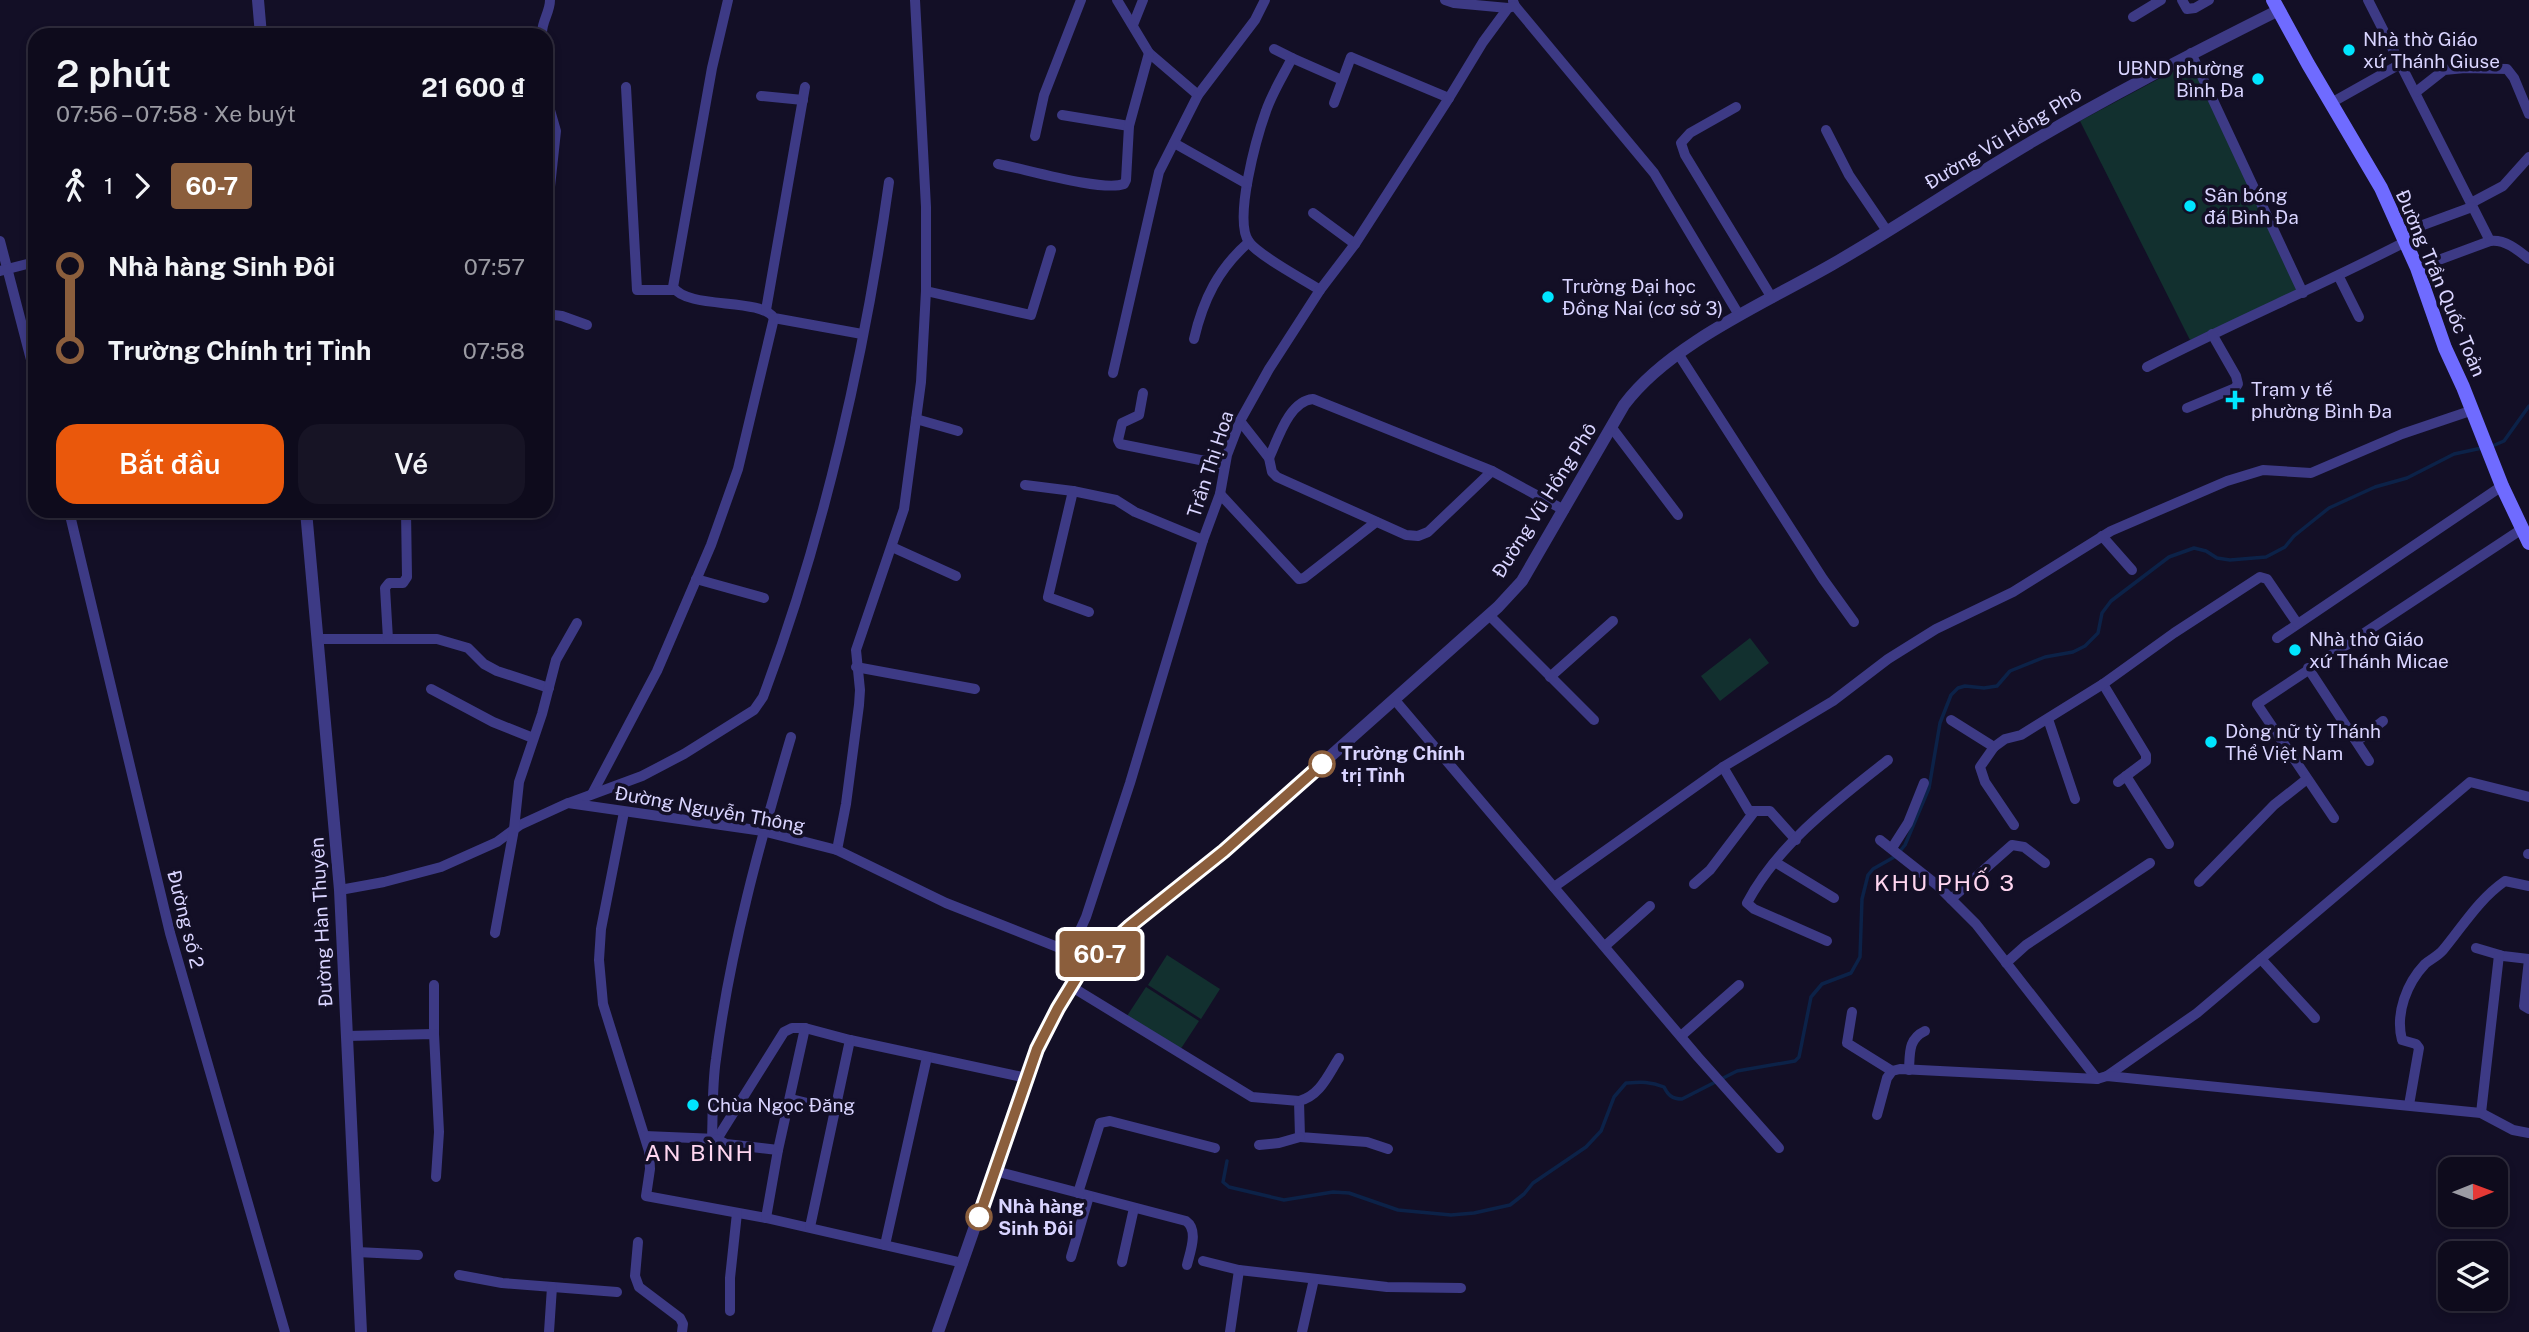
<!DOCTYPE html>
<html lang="vi">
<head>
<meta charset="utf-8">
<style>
  :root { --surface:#0e0b1c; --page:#171425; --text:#f1f3f6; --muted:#9b9ba3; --line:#2e2b3b; --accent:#ea580c }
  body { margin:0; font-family:"Public Sans",sans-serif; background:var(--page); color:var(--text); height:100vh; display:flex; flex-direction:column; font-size:26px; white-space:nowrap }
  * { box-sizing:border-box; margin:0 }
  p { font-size:23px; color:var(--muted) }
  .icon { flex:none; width:38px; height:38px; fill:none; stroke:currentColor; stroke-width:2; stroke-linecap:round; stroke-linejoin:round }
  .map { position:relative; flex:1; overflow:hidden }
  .drawer { position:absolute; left:28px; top:28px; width:525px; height:490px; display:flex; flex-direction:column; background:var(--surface); border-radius:21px; box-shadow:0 4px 10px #0003,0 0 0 2px var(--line) }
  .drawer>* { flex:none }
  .badge { padding:0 14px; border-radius:5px; font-size:24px; line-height:46px }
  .needle { width:46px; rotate:89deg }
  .buttons { position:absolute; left:2438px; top:1157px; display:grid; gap:14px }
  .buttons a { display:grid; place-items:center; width:70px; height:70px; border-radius:14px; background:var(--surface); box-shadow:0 4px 10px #0003,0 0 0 2px var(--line); font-size:35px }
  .map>.badge { position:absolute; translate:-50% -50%; box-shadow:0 0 0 4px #fff }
  .legs { display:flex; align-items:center; gap:10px; height:77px; padding:0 28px; font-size:23px }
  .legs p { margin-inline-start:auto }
  .head { display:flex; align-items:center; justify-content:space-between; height:119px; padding:0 28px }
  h1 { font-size:38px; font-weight:600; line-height:52px }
  .button { display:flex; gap:14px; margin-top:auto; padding:14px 28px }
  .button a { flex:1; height:80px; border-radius:21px; background:var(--accent); color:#fff; font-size:28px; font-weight:600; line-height:80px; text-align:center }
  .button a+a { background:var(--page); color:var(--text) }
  ul { padding:0 28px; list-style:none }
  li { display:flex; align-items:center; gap:24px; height:84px; font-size:26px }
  li i { display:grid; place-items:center; width:10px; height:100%; margin:0 9px; background:currentColor }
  li i::after { content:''; width:18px; height:18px; margin:-9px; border:5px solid; border-radius:50%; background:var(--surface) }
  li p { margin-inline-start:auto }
  li:first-child i { background:linear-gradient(#0000 50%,currentColor 0) }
  li:last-child i { background:linear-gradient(currentColor 50%,#0000 0) }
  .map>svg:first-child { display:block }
  .pitch { fill:#12302f }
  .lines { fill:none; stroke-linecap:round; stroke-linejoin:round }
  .stream { stroke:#0c2248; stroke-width:3.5 }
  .minor { stroke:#3d3a85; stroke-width:10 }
  .tertiary { stroke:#3d3a85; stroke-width:12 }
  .secondary { stroke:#6f6bff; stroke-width:14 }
  .line-1-casing { stroke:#fff; stroke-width:16 }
  .line-1 { stroke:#8b5e3c; stroke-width:10 }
  .poi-dot { fill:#00e5ff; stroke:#130f26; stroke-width:2.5 }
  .stop-1-dot { fill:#fff; stroke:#8b5e3c; stroke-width:3.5 }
  .labels { text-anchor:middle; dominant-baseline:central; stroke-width:7; stroke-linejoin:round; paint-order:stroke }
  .poi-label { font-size:19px; fill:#d9d4ff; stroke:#130f26; text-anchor:start }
  .street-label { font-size:19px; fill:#d9d4ff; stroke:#130f26 }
  .stop-label { font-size:19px; font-weight:bold; fill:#d9d4ff; stroke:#130f26; text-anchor:start }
  .quarter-label { font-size:23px; letter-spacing:2px; fill:#ffd6f0; stroke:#130f26 }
</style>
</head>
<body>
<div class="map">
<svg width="2529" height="1332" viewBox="0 0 2529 1332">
  <rect width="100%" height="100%" fill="#130f26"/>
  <g class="pitch">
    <path d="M2190 62 2299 290 2190 340 2080 121Z"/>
    <path d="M1750 638 1769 663 1720 701 1701 676Z"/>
    <path d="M1167 955 1220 989 1201 1019 1148 985Z"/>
    <path d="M1146 987 1199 1021 1180 1050 1127 1016Z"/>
  </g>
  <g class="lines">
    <g class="stream">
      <path d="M2490 447 2504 441 2529 406"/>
      <path d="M1227 1161 1223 1182 1229 1187 1284 1200 1333 1192 1349 1193 1398 1210 1451 1215 1474 1213 1510 1205 1524 1194 1533 1183 1586 1147 1601 1131 1614 1097 1626 1083C1640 1082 1650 1081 1664 1087 1668 1095 1672 1099 1682 1099L1737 1071 1795 1061 1799 1057 1811 997 1822 984 1851 973 1860 957 1862 899 1868 875 1873 869 1896 856 1905 845 1929 788 1940 723 1951 695 1958 688 1965 686 1984 688 1997 686 2010 671 2045 657 2073 652 2085 646 2098 633 2102 613 2111 601 2169 557 2194 548 2206 551 2217 558 2230 560 2266 557 2285 547 2294 536 2329 508 2375 487 2407 478 2454 454 2482 448"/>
    </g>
    <g class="minor">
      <path d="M728 0 712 68 673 287C688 310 760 297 774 318L862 334"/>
      <path d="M1117 0 1149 53 1198 95"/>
      <path d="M1445 0 1454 3 1508 8"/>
      <path d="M2182 0 2187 9 2195 8 2209 0"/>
      <path d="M2368 0 2490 241 2417 268"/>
      <path d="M1513 1 1515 6 1654 173 1739 315"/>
      <path d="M2133 17 2161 0"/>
      <path d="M1133 25 1143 0"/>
      <path d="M542 35C541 22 550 13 550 0"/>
      <path d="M1274 49 1292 58C1283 76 1272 93 1266 111 1257 136 1233 220 1249 242 1259 256 1303 279 1320 290"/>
      <path d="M2191 53 2303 293"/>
      <path d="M546 57V93"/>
      <path d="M1292 58 1342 80"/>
      <path d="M626 87 637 290H675"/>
      <path d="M2416 92 2444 70 2465 68 2507 69 2514 78 2529 114"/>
      <path d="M546 96 556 131 546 224"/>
      <path d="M761 96 803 100"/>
      <path d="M1334 103 1351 57 1449 98"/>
      <path d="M2331 103 2402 63"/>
      <path d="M1736 107 1690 133 1681 143 1685 155 1772 298"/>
      <path d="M1062 115 1129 126"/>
      <path d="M1826 130 1849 175 1887 231"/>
      <path d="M1035 136 1044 95 1081 0"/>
      <path d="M1174 143 1247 184"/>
      <path d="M998 164C1025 169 1102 192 1124 184L1126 180 1129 126 1149 53"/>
      <path d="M2471 203 2503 186 2529 157"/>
      <path d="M1313 213 1355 244"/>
      <path d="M2423 225 2472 207"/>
      <path d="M0 241 35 375"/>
      <path d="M2490 241C2505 239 2518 250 2529 259"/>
      <path d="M0 271 35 262"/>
      <path d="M2339 277 2359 317"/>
      <path d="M926 291 1031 315 1051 250"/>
      <path d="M766 310 805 87"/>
      <path d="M546 314 562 316 587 325"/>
      <path d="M1194 339C1203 300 1218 269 1249 242"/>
      <path d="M1679 355 1823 579 1854 622"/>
      <path d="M2147 367C2232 323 2320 286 2405 242"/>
      <path d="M1113 373 1159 172 1198 95 1255 20 1265 0"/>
      <path d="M1143 393 1139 415 1122 423 1118 440 1120 444 1225 465"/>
      <path d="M2187 408 2235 388 2238 384 2236 376 2212 334"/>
      <path d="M916 419 958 431"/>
      <path d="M1240 421 1269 458 1272 472 1277 477 1406 535 1418 536 1428 532 1492 471"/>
      <path d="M1612 428 1678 515"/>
      <path d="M1269 458C1278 439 1289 401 1313 399L1492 471 1564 510"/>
      <path d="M1025 485 1073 491"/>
      <path d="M1220 494 1299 579 1304 578 1376 522"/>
      <path d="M69 511 170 933 285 1332"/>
      <path d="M2102 536 2132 570"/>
      <path d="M892 547 956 576"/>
      <path d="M696 579 764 598"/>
      <path d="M1089 612 1048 597 1073 491 1116 500 1135 512 1203 540"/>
      <path d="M1489 615 1594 720"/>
      <path d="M2277 638 2502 486"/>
      <path d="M318 639H437L468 648 484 664 497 671 549 688"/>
      <path d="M388 639 385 588 389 583H403L407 577 406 511"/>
      <path d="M856 667 975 689"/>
      <path d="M2308 668 2369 761"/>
      <path d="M1550 677 1613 621"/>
      <path d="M2103 684 2146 755V761L2118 782"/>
      <path d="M431 689 493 722 533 738"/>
      <path d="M1394 699 1698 1057 1779 1148"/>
      <path d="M2048 719 2075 799"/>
      <path d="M1951 720 1994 747"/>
      <path d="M2357 741 2383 721"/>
      <path d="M1723 767 1749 811H1770L1796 840"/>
      <path d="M2126 776 2169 844"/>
      <path d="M592 794 657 671 711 545 738 469 774 318"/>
      <path d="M569 803 642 776 684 754 754 710 763 697C824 535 865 353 889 182"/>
      <path d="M624 812 601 929 599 960 603 1004 649 1151 650 1169 646 1196 766 1218 963 1263"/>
      <path d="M2334 818 2257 704 2522 529"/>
      <path d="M2014 825 1985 782 1980 767 1994 747 2005 739 2021 735 2103 684 2174 633 2260 577 2267 579 2297 623"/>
      <path d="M1880 840 1937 885 1976 924 2097 1079"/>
      <path d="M1892 848 1908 823 1924 783"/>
      <path d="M837 850 846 804 859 705 860 690 856 650 904 509 921 382 926 291V207L915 0"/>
      <path d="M2528 854H2529"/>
      <path d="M1775 862 1834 898"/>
      <path d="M2199 882 2274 805 2307 779"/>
      <path d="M1694 884 1710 870 1754 812"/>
      <path d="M1554 887 1723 767 1833 701 1888 659 1936 629 2013 592 2111 531 2227 481 2263 470 2311 473 2402 434 2473 410"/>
      <path d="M340 890 384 882 441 867 497 842 520 825 568 803 763 831 837 850 946 903 1070 952"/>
      <path d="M1951 899 2012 845 2024 847 2045 863"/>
      <path d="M495 933 514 829 519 782 542 714 556 660 577 623"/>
      <path d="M1827 941 1754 909 1747 903C1778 844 1837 800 1888 760"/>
      <path d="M1605 946 1650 906"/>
      <path d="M2476 948 2503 956 2529 959"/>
      <path d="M1070 952 1086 917 1130 783 1203 540 1220 494 1227 455 1240 421 1269 369 1320 290 1355 244 1449 98 1483 42 1508 8 1515 6"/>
      <path d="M1070 952 1080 972"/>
      <path d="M2261 959 2315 1018"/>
      <path d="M2529 959 2524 1006 2529 1009"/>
      <path d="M2006 963 2026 945 2150 863"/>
      <path d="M1072 987 1252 1097 1299 1101 1300 1137 1367 1142 1388 1149"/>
      <path d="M1852 1012 1847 1043 1892 1071"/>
      <path d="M434 1034V985"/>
      <path d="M347 1036 434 1034 439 1132 436 1177"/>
      <path d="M1681 1036 1739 985"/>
      <path d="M1909 1070C1910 1053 1908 1039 1925 1031"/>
      <path d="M2107 1076 2197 1013 2470 782 2529 797"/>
      <path d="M791 1099 836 1110"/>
      <path d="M1299 1101C1320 1096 1328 1075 1339 1058"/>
      <path d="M2409 1105 2419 1048 2416 1044 2402 1040C2395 1013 2407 983 2425 964 2431 959 2438 956 2443 950 2463 926 2478 900 2505 881L2529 886"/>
      <path d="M2481 1113 2499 955"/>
      <path d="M1877 1115 1887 1078 1892 1071 1900 1069 2097 1079 2107 1076 2481 1113 2513 1130 2529 1133"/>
      <path d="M645 1136 717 1139 784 1032 792 1028H805L850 1040 1027 1078"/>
      <path d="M712 1139C713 1112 712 1085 716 1059 730 950 760 842 791 737"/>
      <path d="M717 1139 726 1144 778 1150"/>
      <path d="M1259 1145 1279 1143 1300 1137"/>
      <path d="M995 1171 1186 1221C1199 1230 1190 1252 1187 1265"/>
      <path d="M1078 1193 1100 1123 1110 1121 1215 1148"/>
      <path d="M766 1218 778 1150 805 1028"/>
      <path d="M810 1227 850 1040"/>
      <path d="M638 1242 635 1276 639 1287 680 1318 683 1324 682 1332"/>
      <path d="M885 1245 927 1057"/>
      <path d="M357 1252 418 1255"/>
      <path d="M1071 1257 1089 1196"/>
      <path d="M1203 1261 1239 1270 1387 1287 1461 1288"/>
      <path d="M1122 1262 1134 1208"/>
      <path d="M459 1275 502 1283 617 1292"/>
      <path d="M730 1311V1278L737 1213"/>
      <path d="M549 1332 552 1287"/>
      <path d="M1230 1332 1239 1270"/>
      <path d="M1302 1332 1314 1279"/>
    </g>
    <g class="tertiary">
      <path d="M258 0 261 35"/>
      <path d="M306 511 340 890 361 1332"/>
      <path d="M938 1332 1037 1049 1058 1008 1080 972 1130 926 1224 851 1498 607 1522 581 1624 405C1669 344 1767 302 1833 264 1894 229 1953 189 2013 153 2099 101 2189 55 2279 10"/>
    </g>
    <path class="secondary" d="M2273 0 2308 64 2381 188 2417 268 2445 348 2463 387 2502 486 2529 543"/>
  </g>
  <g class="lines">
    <g class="line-1-casing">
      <path id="line-1" d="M979 1217 1037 1049 1058 1008 1080 972 1130 926 1224 851 1322 764"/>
    </g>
    <use href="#line-1" class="line-1"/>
  </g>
  <g class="poi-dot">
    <circle cx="2349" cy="50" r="7"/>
    <circle cx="2258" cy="79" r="7"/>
    <circle cx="2190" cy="206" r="7"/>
    <circle cx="1548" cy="297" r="7"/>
    <path d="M2231.5 389.5h7v7h7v7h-7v7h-7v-7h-7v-7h7z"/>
    <circle cx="2295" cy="650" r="7"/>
    <circle cx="2211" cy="742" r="7"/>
    <circle cx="693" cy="1105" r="7"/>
  </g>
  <g class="stop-1-dot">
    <circle cx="1322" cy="764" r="12"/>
    <circle cx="979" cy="1217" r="12"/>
  </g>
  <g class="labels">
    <g class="poi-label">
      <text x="2363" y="39">Nhà thờ Giáo<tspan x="2363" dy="22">xứ Thánh Giuse</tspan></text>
      <text x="2244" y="68" text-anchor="end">UBND phường<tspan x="2244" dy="22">Bình Đa</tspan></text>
      <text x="2204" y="195">Sân bóng<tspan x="2204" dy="22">đá Bình Đa</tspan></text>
      <text x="1562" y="286">Trường Đại học<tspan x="1562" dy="22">Đồng Nai (cơ sở 3)</tspan></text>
      <text x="2251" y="389">Trạm y tế<tspan x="2251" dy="22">phường Bình Đa</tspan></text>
      <text x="2309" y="639">Nhà thờ Giáo<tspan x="2309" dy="22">xứ Thánh Micae</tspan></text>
      <text x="2225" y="731">Dòng nữ tỳ Thánh<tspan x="2225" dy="22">Thể Việt Nam</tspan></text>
      <text x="707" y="1105">Chùa Ngọc Đăng</text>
    </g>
    <g class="street-label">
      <text transform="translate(2003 138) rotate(-31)">Đường Vũ Hồng Phô</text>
      <text transform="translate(2441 283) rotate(67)">Đường Trần Quốc Toản</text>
      <text transform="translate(1210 464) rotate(-72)">Trần Thị Hoa</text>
      <text transform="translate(1544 500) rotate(-58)">Đường Vũ Hồng Phô</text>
      <text transform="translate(710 809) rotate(10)">Đường Nguyễn Thông</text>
      <text transform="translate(186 919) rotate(76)">Đường số 2</text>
      <text transform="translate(321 922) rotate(-93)">Đường Hàn Thuyên</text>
    </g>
    <g class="stop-label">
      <text x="1341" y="753">Trường Chính<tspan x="1341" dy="22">trị Tỉnh</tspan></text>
      <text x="998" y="1206">Nhà hàng<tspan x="998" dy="22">Sinh Đôi</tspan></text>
    </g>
    <g class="quarter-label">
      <text x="1945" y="882">KHU PHỐ 3</text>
      <text x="700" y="1152">AN BÌNH</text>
    </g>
  </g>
</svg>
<div class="buttons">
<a><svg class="needle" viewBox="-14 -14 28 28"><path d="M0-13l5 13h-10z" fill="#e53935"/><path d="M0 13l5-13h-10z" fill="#9b9ba3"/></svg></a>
<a><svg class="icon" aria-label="layers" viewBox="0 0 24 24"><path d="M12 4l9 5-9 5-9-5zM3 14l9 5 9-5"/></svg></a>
</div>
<b class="badge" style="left:1100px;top:954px;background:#8b5e3c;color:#fff">60-7</b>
<section class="drawer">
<div class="head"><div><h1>2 phút</h1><p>07:56 – 07:58 · Xe buýt</p></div><b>21 600 ₫</b></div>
<div class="legs"><svg class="icon" aria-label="walk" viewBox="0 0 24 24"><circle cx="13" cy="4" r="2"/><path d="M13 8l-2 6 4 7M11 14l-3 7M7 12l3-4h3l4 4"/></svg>1<svg class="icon" aria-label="forward" viewBox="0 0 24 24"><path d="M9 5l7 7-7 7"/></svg><b class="badge" style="background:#8b5e3c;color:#fff">60-7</b></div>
<ul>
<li><i style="color:#8b5e3c"></i><b>Nhà hàng Sinh Đôi</b><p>07:57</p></li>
<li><i style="color:#8b5e3c"></i><b>Trường Chính trị Tỉnh</b><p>07:58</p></li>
</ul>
<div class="button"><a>Bắt đầu</a><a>Vé</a></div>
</section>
</div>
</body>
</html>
